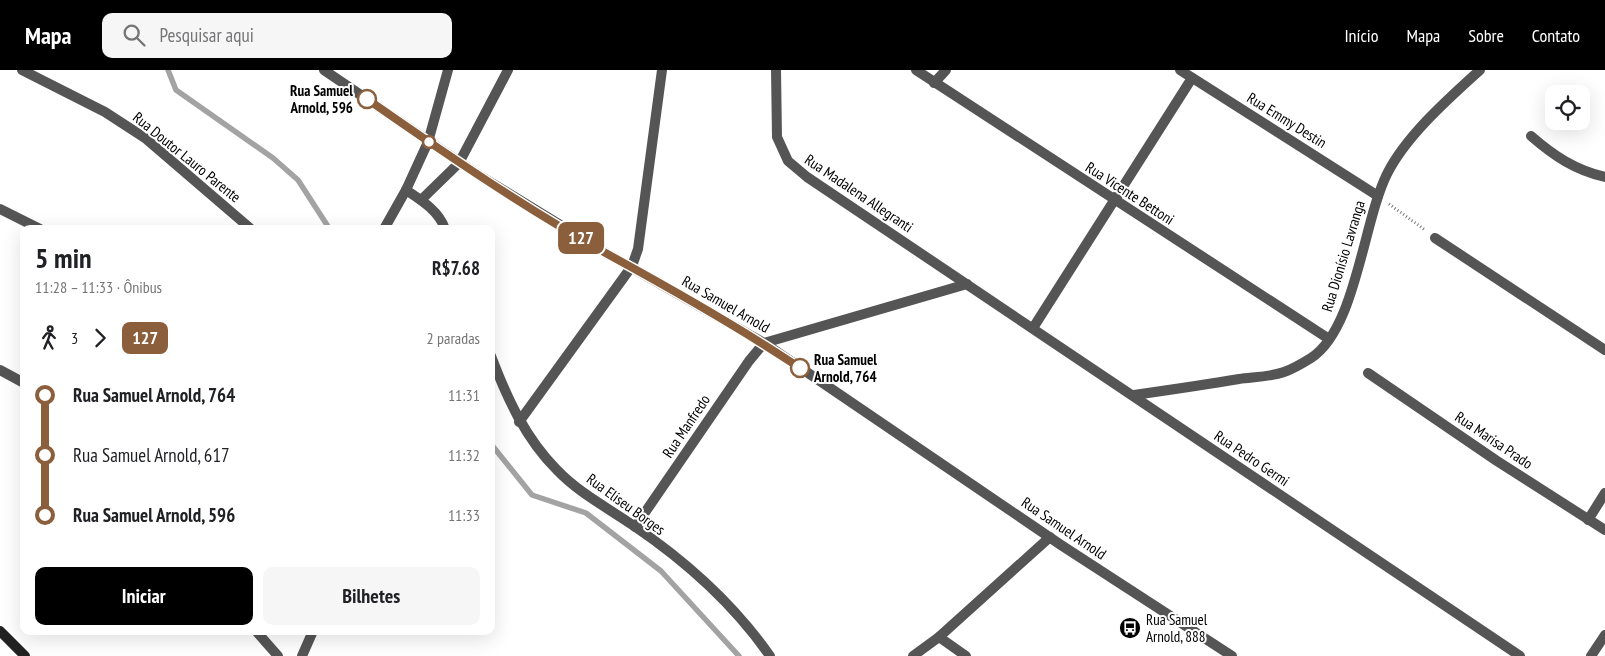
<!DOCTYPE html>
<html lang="pt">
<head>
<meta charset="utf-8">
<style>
  :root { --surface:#fff; --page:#f6f6f6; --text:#202124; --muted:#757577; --accent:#000 }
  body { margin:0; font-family:"PT Sans Narrow",sans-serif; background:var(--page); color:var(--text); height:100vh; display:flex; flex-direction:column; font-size:19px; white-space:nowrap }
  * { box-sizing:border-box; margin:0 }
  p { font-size:16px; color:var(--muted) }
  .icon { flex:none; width:28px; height:28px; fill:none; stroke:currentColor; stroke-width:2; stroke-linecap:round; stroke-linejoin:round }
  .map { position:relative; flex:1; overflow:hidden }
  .side { position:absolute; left:20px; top:155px; width:475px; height:410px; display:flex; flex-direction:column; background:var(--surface); border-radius:10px; box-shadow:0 5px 20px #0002 }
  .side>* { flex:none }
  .badge { padding:0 10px; border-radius:8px; font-size:18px; line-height:32px }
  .tools { position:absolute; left:1545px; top:15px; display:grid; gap:10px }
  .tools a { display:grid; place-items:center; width:45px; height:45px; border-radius:10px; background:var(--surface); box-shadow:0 5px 20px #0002; font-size:25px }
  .map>.badge { position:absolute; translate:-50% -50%; box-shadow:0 0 0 2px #fff }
  .legs { display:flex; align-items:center; gap:8px; height:55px; padding:0 15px; font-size:16px }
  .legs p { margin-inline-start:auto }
  .headline { display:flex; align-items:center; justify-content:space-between; height:85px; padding:0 15px }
  h1 { font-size:28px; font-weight:600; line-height:38px }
  .action { display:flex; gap:10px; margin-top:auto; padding:10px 15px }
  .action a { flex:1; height:58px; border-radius:10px; background:var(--accent); color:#fff; font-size:20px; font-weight:600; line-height:58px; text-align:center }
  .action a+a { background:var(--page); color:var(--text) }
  ul { padding:0 15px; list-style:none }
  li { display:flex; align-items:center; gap:18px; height:60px; font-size:19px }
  li i { display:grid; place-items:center; width:8px; height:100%; margin:0 6px; background:currentColor }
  li i::after { content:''; width:12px; height:12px; margin:-6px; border:4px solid; border-radius:50%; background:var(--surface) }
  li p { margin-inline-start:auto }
  li:first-child i { background:linear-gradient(#0000 50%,currentColor 0) }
  li:last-child i { background:linear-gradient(currentColor 50%,#0000 0) }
  header { display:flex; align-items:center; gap:30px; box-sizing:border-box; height:70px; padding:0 25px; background:var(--accent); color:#fff }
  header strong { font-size:24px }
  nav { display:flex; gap:28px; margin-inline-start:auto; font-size:18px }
  .search { width:350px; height:45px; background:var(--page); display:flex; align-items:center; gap:12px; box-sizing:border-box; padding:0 18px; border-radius:10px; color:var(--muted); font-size:19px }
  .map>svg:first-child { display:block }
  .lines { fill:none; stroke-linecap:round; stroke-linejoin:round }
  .stream { stroke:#a3a3a3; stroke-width:5.5 }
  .path { stroke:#777; stroke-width:3; stroke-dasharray:1 2.5; stroke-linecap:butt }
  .lane { stroke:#555; stroke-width:10 }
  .street { stroke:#555; stroke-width:10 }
  .secondary { stroke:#222; stroke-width:10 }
  .line-1-casing { stroke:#fff; stroke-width:11 }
  .line-1 { stroke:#8b5e3c; stroke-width:8 }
  .stop-1-dot { fill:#fff; stroke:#8b5e3c; stroke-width:2.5 }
  .labels { text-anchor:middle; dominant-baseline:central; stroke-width:4; stroke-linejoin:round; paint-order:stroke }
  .stop-label { font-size:15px; font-weight:bold; fill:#000; stroke:#fff; text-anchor:end }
  .street-label { font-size:15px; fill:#000; stroke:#fff }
  .poi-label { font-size:15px; fill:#000; stroke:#fff; text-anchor:start }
</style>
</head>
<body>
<header>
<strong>Mapa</strong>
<div class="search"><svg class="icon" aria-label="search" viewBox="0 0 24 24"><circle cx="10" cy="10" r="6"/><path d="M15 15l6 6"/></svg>Pesquisar aqui</div>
<nav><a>Início</a><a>Mapa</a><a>Sobre</a><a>Contato</a></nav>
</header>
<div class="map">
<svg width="1605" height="586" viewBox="0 0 1605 586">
  <rect width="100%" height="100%" fill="#fff"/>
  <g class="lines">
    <g class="stream">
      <path d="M168 0 176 20 273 88 298 110 329 158"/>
      <path d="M491 374 532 425 586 443 661 501 739 586"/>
    </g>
    <path class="path" d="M1389 134 1425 160"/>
    <g class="lane">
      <path d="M1033 258 1192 8"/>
      <path d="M1588 450 1605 423"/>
      <path d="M1591 586 1605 565"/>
    </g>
    <g class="street">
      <path d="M22 0 105 42 145 68 251 159"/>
      <path d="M324 0 477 104 611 186 764 273 1061 475 1232 586"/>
      <path d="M776 0 777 67 788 91 807 107 1520 586"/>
      <path d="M916 0 1329 269"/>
      <path d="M1180 0 1378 126"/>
      <path d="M934 13 946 0"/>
      <path d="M1531 66C1554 86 1575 100 1605 107"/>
      <path d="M406 120C421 130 439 141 445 159"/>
      <path d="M421 130 459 93 508 0"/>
      <path d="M0 139 40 159"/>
      <path d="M384 159 406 120 428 72 448 0"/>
      <path d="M1435 168 1605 280"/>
      <path d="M491 286C507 328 525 368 557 400 579 423 608 438 634 456 687 492 733 533 770 586"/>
      <path d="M0 300 24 313"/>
      <path d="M1368 303 1497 391 1605 460"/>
      <path d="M1134 325C1169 320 1204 315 1239 309 1253 307 1270 307 1284 302 1293 299 1303 293 1311 288 1356 259 1363 152 1387 104 1406 66 1448 29 1480 0"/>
      <path d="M519 352 632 196 638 179 662 0"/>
      <path d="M635 457 749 291 764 273 967 214"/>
      <path d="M256 561 278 586"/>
      <path d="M939 567 966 586"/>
      <path d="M302 586 313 561"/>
      <path d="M913 586 939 567 1050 467"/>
    </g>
    <path class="secondary" d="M0 561 25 586"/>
  </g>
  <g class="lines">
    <g class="line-1-casing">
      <path id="line-1" d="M367 29C446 84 526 139 611 186 675 221 739 257 800 298"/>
    </g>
    <use href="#line-1" class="line-1"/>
  </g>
  <defs>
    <g id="bus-disc" transform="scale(1.125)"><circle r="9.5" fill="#000" stroke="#fff"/><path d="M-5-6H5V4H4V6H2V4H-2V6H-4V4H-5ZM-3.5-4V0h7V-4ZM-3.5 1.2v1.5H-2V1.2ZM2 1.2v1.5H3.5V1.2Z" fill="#fff"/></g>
  </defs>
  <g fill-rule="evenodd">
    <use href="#bus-disc" x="1130" y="558"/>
  </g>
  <g class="stop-1-dot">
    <circle cx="367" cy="29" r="9"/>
    <circle cx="429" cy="72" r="6"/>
    <circle cx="800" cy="298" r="9"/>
  </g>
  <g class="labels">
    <g class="stop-label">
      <text x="353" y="20">Rua Samuel<tspan x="353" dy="17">Arnold, 596</tspan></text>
      <text x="814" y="289" text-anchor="start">Rua Samuel<tspan x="814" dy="17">Arnold, 764</tspan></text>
    </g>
    <g class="street-label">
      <text transform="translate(1287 50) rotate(32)">Rua Emmy Destin</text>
      <text transform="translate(187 87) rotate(39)">Rua Doutor Lauro Parente</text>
      <text transform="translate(859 123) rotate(34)">Rua Madalena Allegranti</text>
      <text transform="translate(1130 123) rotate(33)">Rua Vicente Bettoni</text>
      <text transform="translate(1343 186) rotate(-73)">Rua Dionísio Lavranga</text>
      <text transform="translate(726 234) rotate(30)">Rua Samuel Arnold</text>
      <text transform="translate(686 356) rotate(-56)">Rua Manfredo</text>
      <text transform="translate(1494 370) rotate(34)">Rua Marisa Prado</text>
      <text transform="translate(1252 388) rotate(34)">Rua Pedro Germi</text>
      <text transform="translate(626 434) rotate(36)">Rua Eliseu Borges</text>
      <text transform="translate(1064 458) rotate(34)">Rua Samuel Arnold</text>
    </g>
    <g class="poi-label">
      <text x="1146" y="549">Rua Samuel<tspan x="1146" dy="17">Arnold, 888</tspan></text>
    </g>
  </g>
</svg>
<div class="tools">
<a><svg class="icon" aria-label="locate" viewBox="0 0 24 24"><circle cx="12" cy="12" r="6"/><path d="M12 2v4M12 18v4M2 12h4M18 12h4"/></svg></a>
</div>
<b class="badge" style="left:581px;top:168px;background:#8b5e3c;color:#fff">127</b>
<section class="side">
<div class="headline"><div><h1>5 min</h1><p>11:28 – 11:33 · Ônibus</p></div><b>R$7.68</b></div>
<div class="legs"><svg class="icon" aria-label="walk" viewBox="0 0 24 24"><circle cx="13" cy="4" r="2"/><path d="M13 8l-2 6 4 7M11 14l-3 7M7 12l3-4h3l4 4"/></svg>3<svg class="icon" aria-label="forward" viewBox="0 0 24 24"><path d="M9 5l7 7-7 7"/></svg><b class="badge" style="background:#8b5e3c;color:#fff">127</b><p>2 paradas</p></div>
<ul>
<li><i style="color:#8b5e3c"></i><b>Rua Samuel Arnold, 764</b><p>11:31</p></li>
<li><i style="color:#8b5e3c"></i><span>Rua Samuel Arnold, 617</span><p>11:32</p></li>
<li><i style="color:#8b5e3c"></i><b>Rua Samuel Arnold, 596</b><p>11:33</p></li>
</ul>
<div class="action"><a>Iniciar</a><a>Bilhetes</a></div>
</section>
</div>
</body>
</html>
